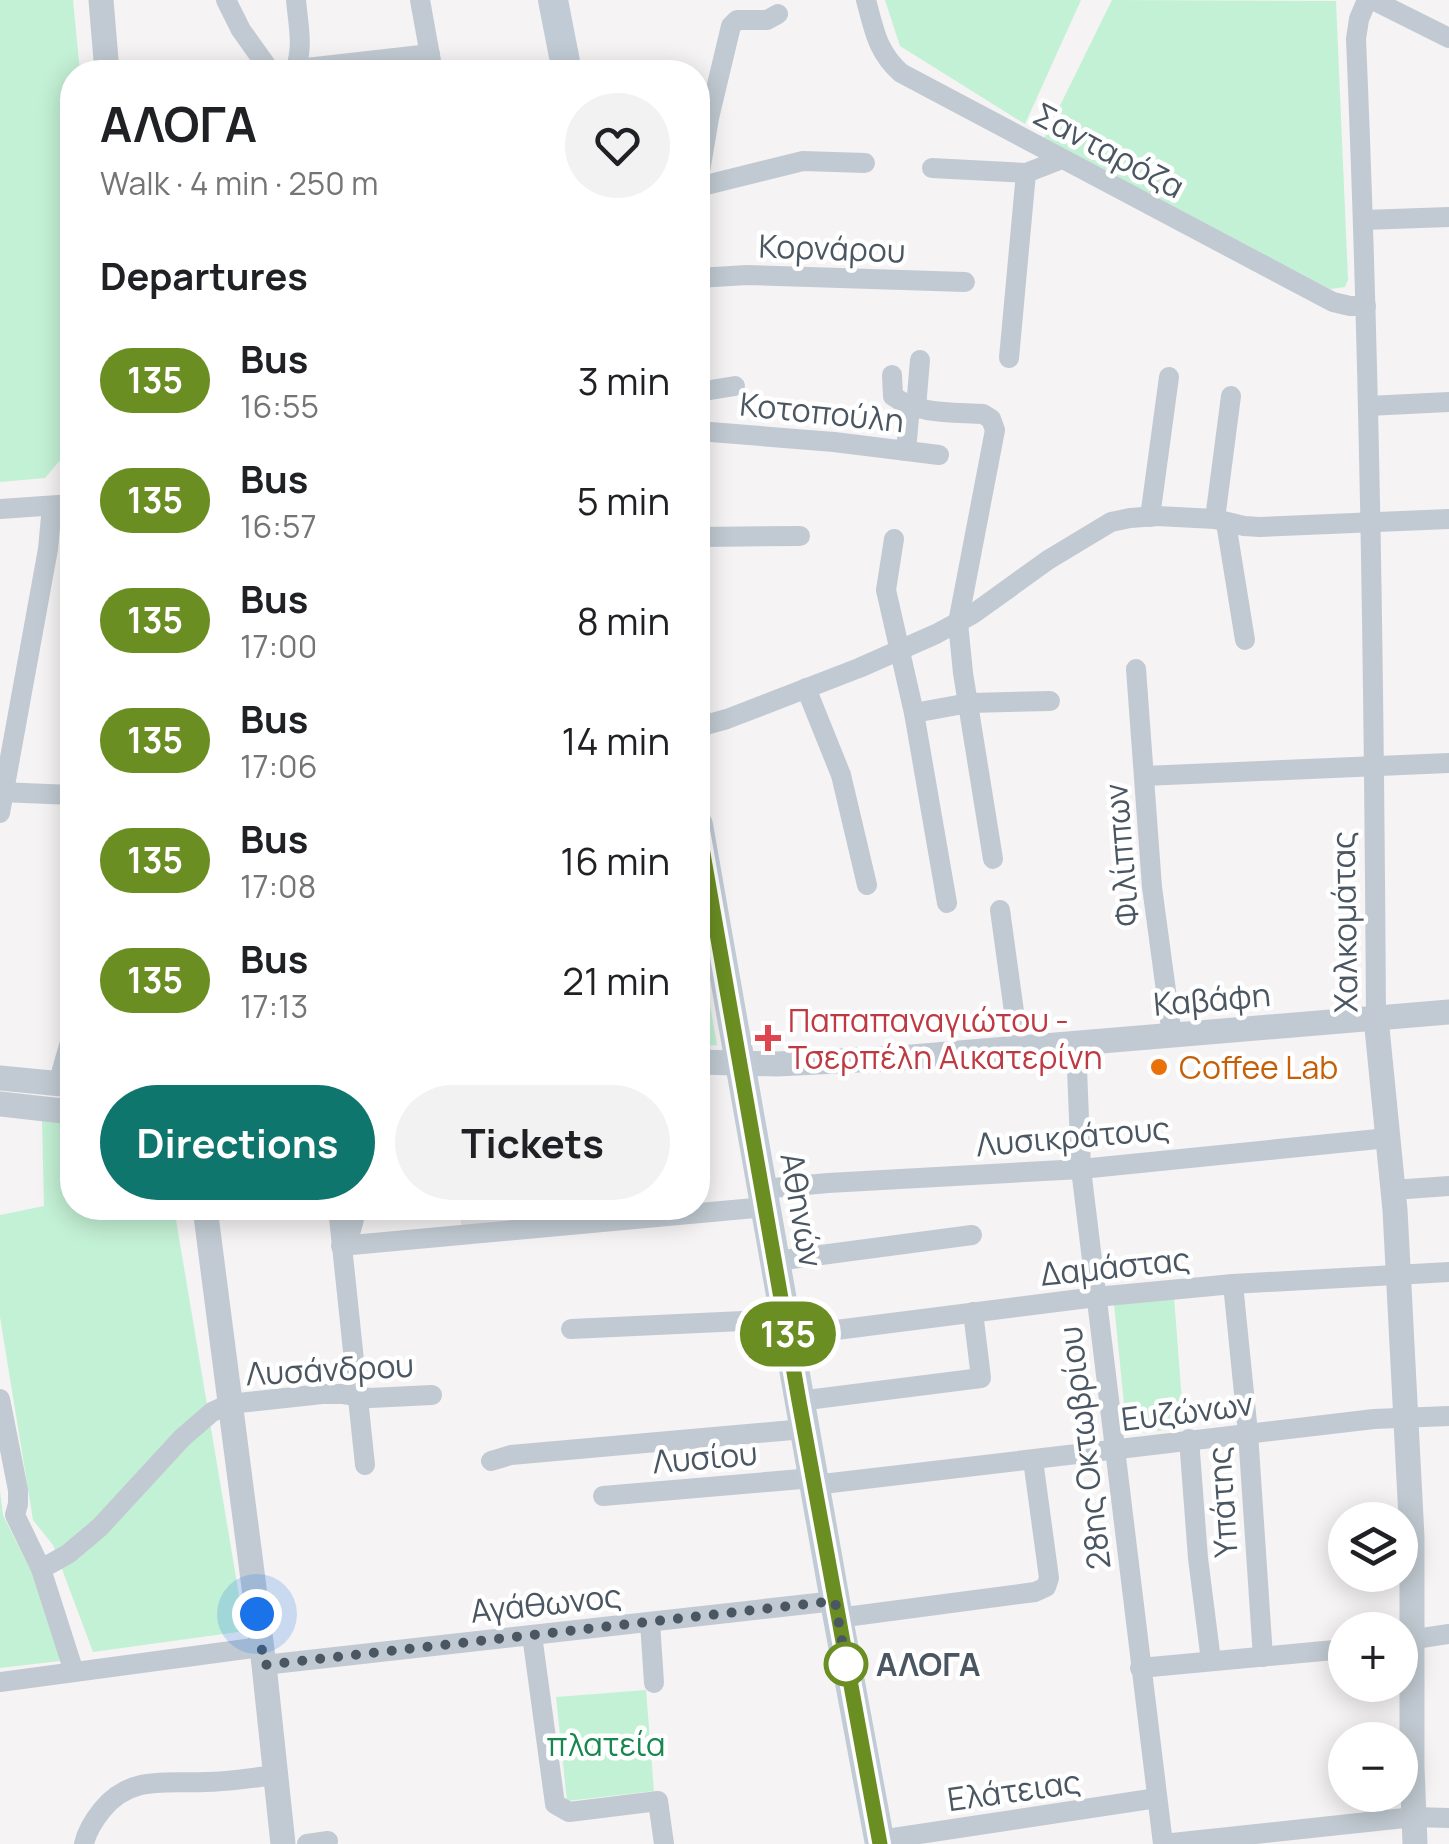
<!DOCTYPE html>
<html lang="en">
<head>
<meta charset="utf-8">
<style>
  :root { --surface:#fff; --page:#f2f2f2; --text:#202124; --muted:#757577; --accent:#0f766e }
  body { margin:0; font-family:Manrope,sans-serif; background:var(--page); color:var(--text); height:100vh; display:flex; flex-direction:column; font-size:38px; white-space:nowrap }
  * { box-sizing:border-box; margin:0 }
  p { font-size:32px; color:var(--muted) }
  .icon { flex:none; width:55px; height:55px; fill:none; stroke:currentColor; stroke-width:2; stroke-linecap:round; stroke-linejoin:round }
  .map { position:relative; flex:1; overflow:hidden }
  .details { position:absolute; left:60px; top:60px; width:650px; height:1160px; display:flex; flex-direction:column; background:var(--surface); border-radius:40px; box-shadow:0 5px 25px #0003 }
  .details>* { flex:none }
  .badge { padding:0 20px; border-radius:32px; font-size:35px; line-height:65px }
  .tools { position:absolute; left:1328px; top:1502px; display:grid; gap:20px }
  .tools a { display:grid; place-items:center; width:90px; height:90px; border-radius:50%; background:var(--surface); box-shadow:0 5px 25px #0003; font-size:50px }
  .you { position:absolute; width:50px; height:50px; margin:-25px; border:8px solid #fff; border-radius:50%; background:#1a73e8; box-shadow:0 0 0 15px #1a73e833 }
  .map>.badge { position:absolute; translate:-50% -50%; box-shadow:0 0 0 5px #fff }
  h2 { padding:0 40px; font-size:38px; line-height:90px }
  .round { display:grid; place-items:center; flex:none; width:105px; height:105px; border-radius:52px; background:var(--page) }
  .headline { display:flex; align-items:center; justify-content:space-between; height:170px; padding:0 40px }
  h1 { font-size:48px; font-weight:700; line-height:75px }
  .cta { display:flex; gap:20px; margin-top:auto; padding:20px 40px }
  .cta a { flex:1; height:115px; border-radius:60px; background:var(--accent); color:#fff; font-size:40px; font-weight:700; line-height:115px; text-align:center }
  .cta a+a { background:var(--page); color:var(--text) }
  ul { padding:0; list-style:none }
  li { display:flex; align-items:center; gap:30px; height:120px; padding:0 40px }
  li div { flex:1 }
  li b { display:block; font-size:38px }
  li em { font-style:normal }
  li .badge { min-width:110px; font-weight:700; text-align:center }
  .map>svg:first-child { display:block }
  .education { fill:#e6e4e5 }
  .green { fill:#c3f1d5 }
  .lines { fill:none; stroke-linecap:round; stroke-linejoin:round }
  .minor { stroke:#c1cad2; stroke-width:20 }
  .tertiary { stroke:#c1cad2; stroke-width:25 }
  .secondary { stroke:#c1cbd6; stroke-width:30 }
  .line-casing { stroke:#fff; stroke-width:22 }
  .line { stroke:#6b8e23; stroke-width:15 }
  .walk { stroke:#4a5661; stroke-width:10; stroke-dasharray:0 18 }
  .health-dot { fill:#e0444e; stroke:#fff; stroke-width:4 }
  .food-dot { fill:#e8710a; stroke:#fff; stroke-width:4 }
  .stop-dot { fill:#fff; stroke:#6b8e23; stroke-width:5 }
  .labels { text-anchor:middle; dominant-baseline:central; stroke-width:9; stroke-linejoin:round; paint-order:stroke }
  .street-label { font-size:32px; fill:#4a5661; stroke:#fff }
  .health-label { font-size:32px; fill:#be3a42; stroke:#fff; text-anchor:start }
  .food-label { font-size:32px; fill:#c56008; stroke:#fff; text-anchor:start }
  .stop-label { font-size:32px; font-weight:bold; fill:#4a5661; stroke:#fff; text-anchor:start }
  .park-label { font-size:32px; fill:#17864f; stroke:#fff }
</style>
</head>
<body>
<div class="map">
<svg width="1449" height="1844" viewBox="0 0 1449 1844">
  <rect width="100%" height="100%" fill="#f5f3f3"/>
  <path class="education" d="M461 1208H569L570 1219 461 1230Z"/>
  <g class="green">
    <path d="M0 0H73L80 72H72V446L45 478 0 482Z"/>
    <path d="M885 0H1081L1025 124 900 46Z"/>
    <path d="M1112 0 1336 1 1348 280 1345 287 1330 289 1044 138Z"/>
    <path d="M704 970 717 1045 698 1047V971Z"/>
    <path d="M42 1120 72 1125V1208H174L245 1631 93 1652 53 1545 33 1520 0 1317V1215L44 1206Z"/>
    <path d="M1174 1297 1184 1428 1127 1434 1114 1304Z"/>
    <path d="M0 1491 3 1515 36 1581 60 1661 0 1668Z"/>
    <path d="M646 1690 654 1791 567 1801 556 1697Z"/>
  </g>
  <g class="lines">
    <g class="minor">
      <path d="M226 0 241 30 271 72 430 54"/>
      <path d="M420 0 433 72"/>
      <path d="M866 0C874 29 877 52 901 73L1333 302 1350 306H1366"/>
      <path d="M1367 0 1359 19 1356 39C1370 365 1374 692 1376 1018"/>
      <path d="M1373 0 1449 38"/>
      <path d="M295 70C304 47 298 24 296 0"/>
      <path d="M932 168 1026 173"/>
      <path d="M698 183 709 118 731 26 737 20H767L778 14"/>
      <path d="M698 187 803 161 865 163"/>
      <path d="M1364 220 1449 217"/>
      <path d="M698 278 747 275 965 282"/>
      <path d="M1009 358 1026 173 1062 159"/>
      <path d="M892 375 893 396C918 415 954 412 983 414L991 419 995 430 958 623 963 673 993 859"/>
      <path d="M698 392 735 386"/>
      <path d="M1368 406 1449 402"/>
      <path d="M916 408 920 360"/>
      <path d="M698 431 834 442 939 455"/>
      <path d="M906 451 910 406"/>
      <path d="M0 509 72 504"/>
      <path d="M1150 517 1169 377"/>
      <path d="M1215 519 1231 396"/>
      <path d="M1226 523 1245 640"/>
      <path d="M698 537 800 536"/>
      <path d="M894 539 886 590 914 713 947 903"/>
      <path d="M1136 669 1152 887 1172 1035"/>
      <path d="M806 688 841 775 867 885"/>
      <path d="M914 713 969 703 1050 701"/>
      <path d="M698 727 727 719 859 668 936 634 973 614 1048 560 1111 522 1130 518 1157 516 1215 519 1244 526 1260 527 1449 519"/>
      <path d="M1144 776 1449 763"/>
      <path d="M0 792 72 795"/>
      <path d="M0 813 48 549 52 506"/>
      <path d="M1000 910 1019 1048"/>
      <path d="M1076 1043 1081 1169 1163 1844"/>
      <path d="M58 1084 72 1035"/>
      <path d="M762 1189 828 1183 1081 1169 1388 1138"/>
      <path d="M1393 1190 1449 1186"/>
      <path d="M338 1208 365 1465"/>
      <path d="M347 1245 357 1208"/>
      <path d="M341 1246 765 1207"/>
      <path d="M776 1261 972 1235"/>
      <path d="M1233 1284 1248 1433 1263 1657"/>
      <path d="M571 1329 786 1319"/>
      <path d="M789 1336 1096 1297 1233 1284 1449 1272"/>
      <path d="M0 1399 18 1490V1504L15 1515 41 1569"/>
      <path d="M799 1401 981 1378 973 1312"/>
      <path d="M1189 1439 1198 1558 1211 1661"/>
      <path d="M491 1461 511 1455 804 1429"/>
      <path d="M814 1485 1374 1419 1449 1416"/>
      <path d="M603 1496 813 1478"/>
      <path d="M838 1618 1035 1592 1046 1587 1049 1578 1033 1460"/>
      <path d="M650 1622 654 1683"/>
      <path d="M532 1635 555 1804 569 1812 658 1801 664 1844"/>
      <path d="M1402 1641 1449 1634"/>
      <path d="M264 1665 835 1601"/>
      <path d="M1140 1668 1345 1649"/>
      <path d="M74 1672 41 1569 68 1554 100 1527 182 1438 212 1412 230 1404 322 1394H343L370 1398 432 1395"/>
      <path d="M0 1682 261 1647"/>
      <path d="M880 1840 1157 1798"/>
      <path d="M84 1844C87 1830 94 1820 102 1810 130 1775 165 1784 204 1782 228 1782 251 1778 275 1775"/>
      <path d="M307 1844 328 1841"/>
      <path d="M1163 1844 1414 1817 1449 1818"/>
    </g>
    <g class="tertiary">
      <path d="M101 0 107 72"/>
      <path d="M1376 1018 1395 1210 1412 1537V1767L1415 1844"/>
      <path d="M698 1062 777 1064 900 1058 1449 1012"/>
      <path d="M0 1078 72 1085"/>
      <path d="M0 1104 72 1112"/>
      <path d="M205 1208 264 1665 283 1844"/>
    </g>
    <g class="secondary">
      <path d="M553 0 567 72"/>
      <path d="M698 825 838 1618 880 1844"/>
    </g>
  </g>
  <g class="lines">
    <g class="line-casing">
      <path id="line" d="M698 825 799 1401 880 1844"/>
    </g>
    <use href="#line" class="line"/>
    <path class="walk" d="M257 1614 264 1665 835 1601 846 1664"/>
  </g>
  <path class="health-dot" d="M763 1023h10v10h10v10h-10v10h-10v-10h-10v-10h10z"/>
  <circle class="food-dot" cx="1159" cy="1067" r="10"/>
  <circle class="stop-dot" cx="846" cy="1664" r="20"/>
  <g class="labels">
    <g class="street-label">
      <text transform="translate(1109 150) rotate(28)">Σανταρόζα</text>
      <text transform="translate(832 248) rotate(2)">Κορνάρου</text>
      <text transform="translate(822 412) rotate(6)">Κοτοπούλη</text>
      <text transform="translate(1121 855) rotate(-95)">Φιλίππων</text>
      <text transform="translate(1344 922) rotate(-91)">Χαλκομάτας</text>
      <text transform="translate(1212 999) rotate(-5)">Καβάφη</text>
      <text transform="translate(1073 1136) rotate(-5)">Λυσικράτους</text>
      <text transform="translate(802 1210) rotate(80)">Αθηνών</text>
      <text transform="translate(1115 1266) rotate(-6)">Δαμάστας</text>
      <text transform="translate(330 1369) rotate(-3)">Λυσάνδρου</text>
      <text transform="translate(1187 1411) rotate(-7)">Ευζώνων</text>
      <text transform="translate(1084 1448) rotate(-97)">28ης Οκτωβρίου</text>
      <text transform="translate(705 1457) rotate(-5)">Λυσίου</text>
      <text transform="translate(1222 1502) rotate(-94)">Υπάτης</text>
      <text transform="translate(546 1603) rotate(-6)">Αγάθωνος</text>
      <text transform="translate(1014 1790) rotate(-8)">Ελάτειας</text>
    </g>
    <g class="health-label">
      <text x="788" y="1020">Παπαπαναγιώτου -<tspan x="788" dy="37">Τσερπέλη Αικατερίνη</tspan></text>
    </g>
    <g class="food-label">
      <text x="1179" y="1067">Coffee Lab</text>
    </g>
    <g class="stop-label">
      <text x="876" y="1664">ΑΛΟΓΑ</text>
    </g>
    <g class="park-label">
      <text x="606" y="1744">πλατεία</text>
    </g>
  </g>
</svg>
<div class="tools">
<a><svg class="icon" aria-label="layers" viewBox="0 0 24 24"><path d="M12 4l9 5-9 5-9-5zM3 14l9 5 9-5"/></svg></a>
<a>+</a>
<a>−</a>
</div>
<div class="you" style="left:257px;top:1614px"></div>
<b class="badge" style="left:788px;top:1334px;background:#6b8e23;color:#fff">135</b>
<section class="details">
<div class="headline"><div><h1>ΑΛΟΓΑ</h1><p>Walk · 4 min · 250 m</p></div><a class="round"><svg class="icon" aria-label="heart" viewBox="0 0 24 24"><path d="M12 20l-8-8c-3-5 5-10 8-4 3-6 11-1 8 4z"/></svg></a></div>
<h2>Departures</h2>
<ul>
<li><span class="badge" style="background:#6b8e23;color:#fff">135</span><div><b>Bus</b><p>16:55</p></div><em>3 min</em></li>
<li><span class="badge" style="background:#6b8e23;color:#fff">135</span><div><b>Bus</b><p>16:57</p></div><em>5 min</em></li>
<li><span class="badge" style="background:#6b8e23;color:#fff">135</span><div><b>Bus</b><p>17:00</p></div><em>8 min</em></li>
<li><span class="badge" style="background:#6b8e23;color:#fff">135</span><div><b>Bus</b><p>17:06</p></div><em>14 min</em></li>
<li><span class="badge" style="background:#6b8e23;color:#fff">135</span><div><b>Bus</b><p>17:08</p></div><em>16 min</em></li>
<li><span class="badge" style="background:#6b8e23;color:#fff">135</span><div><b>Bus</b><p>17:13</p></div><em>21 min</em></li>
</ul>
<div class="cta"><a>Directions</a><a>Tickets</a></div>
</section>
</div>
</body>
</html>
